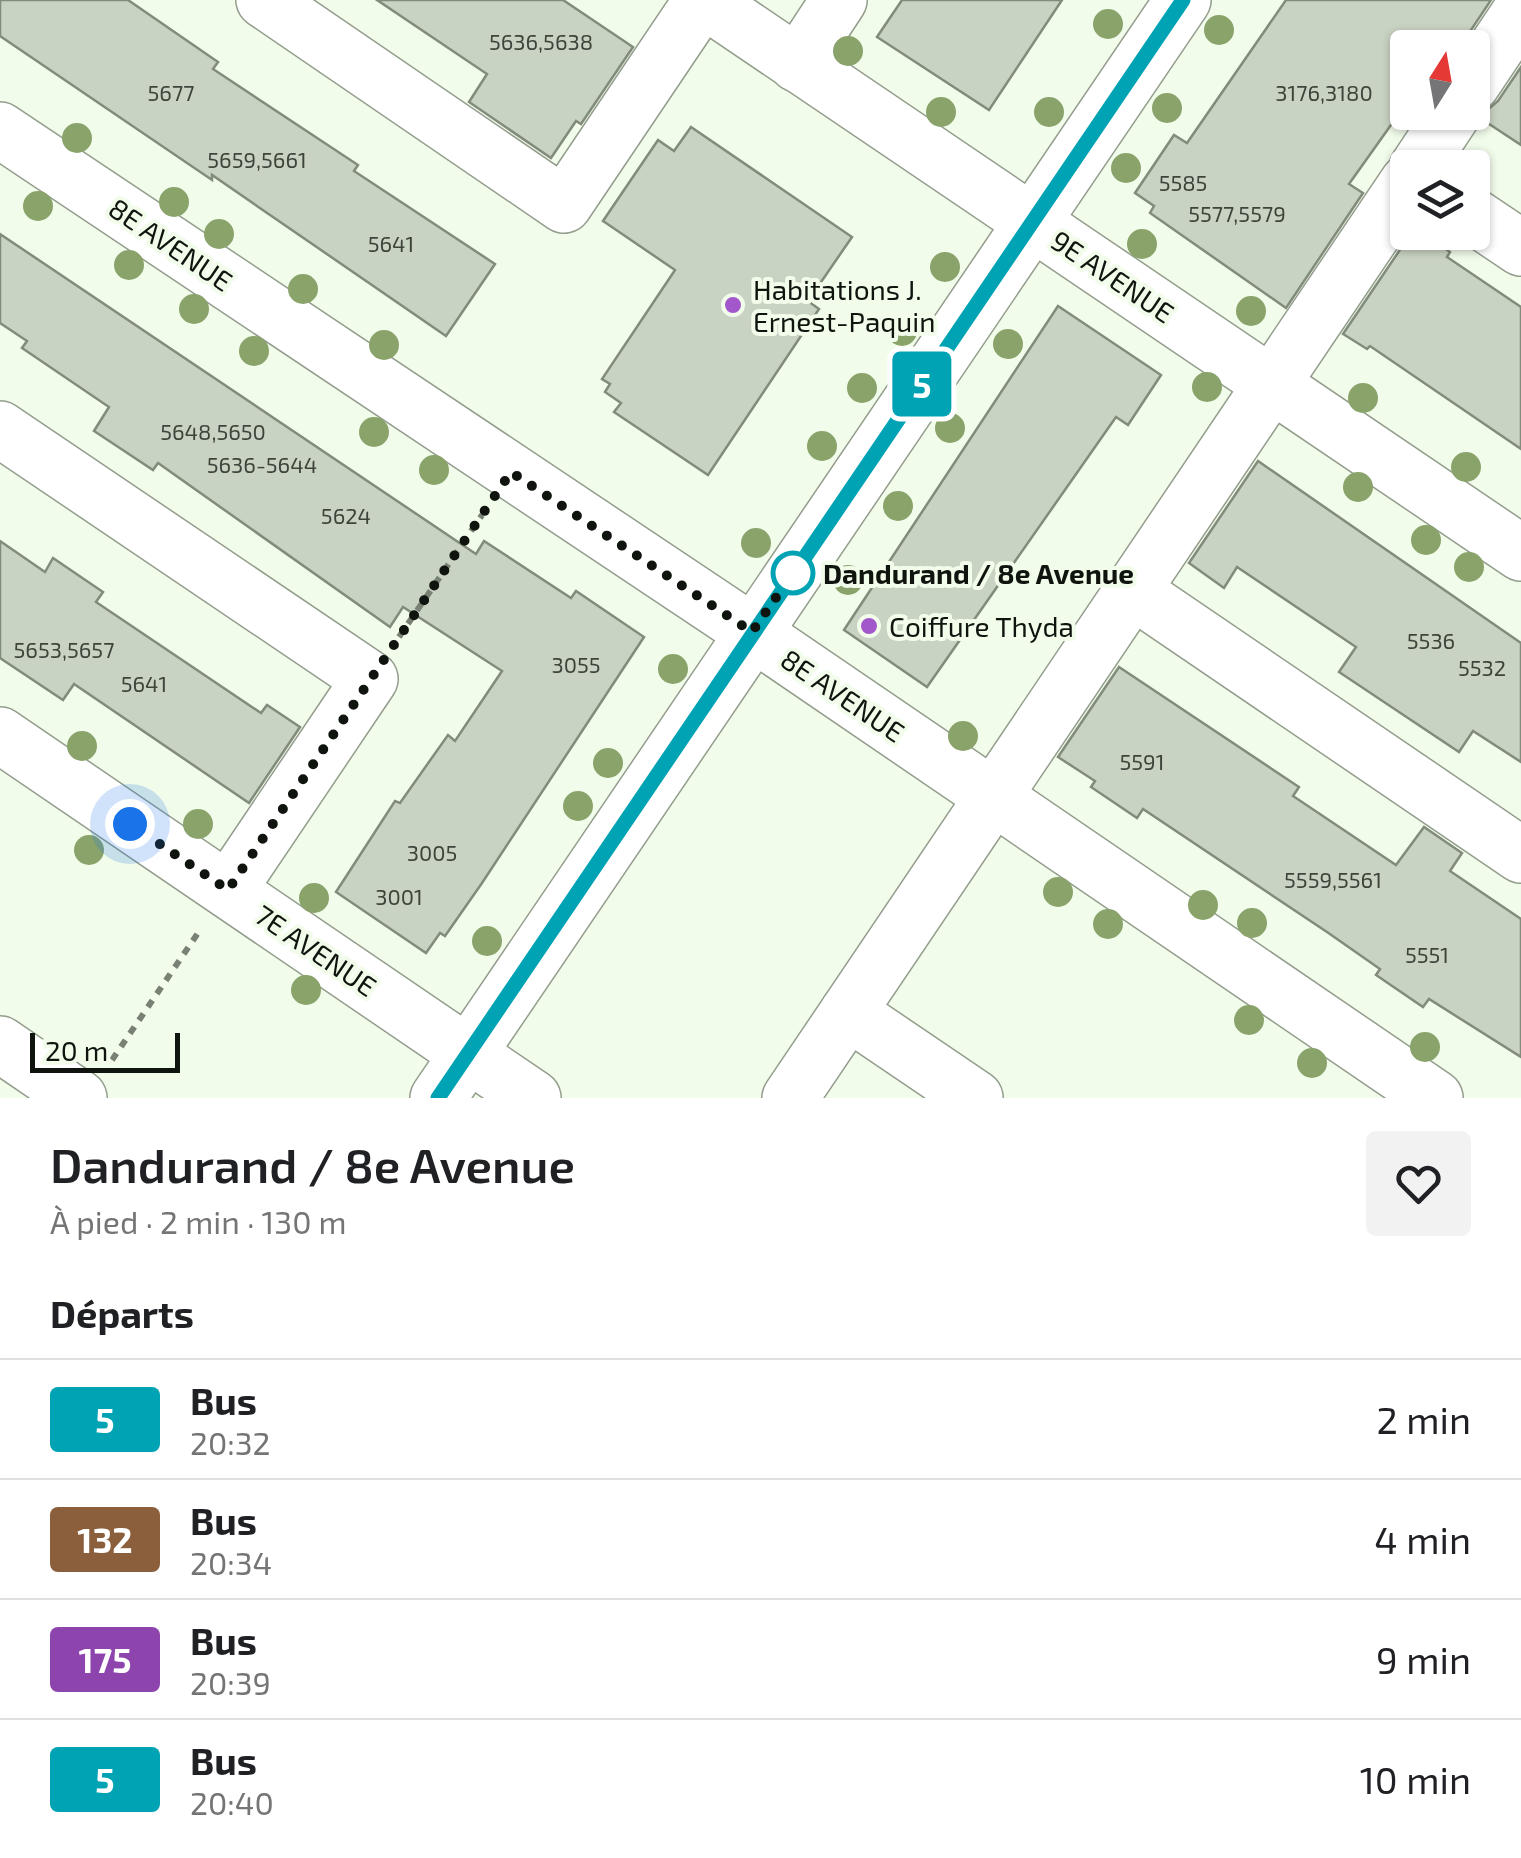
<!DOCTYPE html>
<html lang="fr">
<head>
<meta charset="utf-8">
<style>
  :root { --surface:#fff; --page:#f2f2f2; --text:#202124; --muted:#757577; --line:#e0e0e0 }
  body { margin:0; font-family:"Exo 2",sans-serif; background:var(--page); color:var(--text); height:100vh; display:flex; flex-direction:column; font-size:38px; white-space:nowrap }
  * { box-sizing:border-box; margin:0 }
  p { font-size:32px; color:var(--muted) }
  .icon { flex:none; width:55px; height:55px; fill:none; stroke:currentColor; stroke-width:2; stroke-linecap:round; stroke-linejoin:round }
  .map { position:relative; height:1098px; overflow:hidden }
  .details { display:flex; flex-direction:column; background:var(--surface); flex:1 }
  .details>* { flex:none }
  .badge { padding:0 20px; border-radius:8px; font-size:35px; line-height:65px }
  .needle { width:65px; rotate:11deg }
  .controls { position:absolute; left:1390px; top:30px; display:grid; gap:20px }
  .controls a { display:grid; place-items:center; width:100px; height:100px; border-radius:10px; background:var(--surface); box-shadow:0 2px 8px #0004; font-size:50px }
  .scale { position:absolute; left:30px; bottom:25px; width:150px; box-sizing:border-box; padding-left:10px; border:5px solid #10140e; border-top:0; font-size:28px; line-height:35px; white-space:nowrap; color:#10140e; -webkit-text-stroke:8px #f2fceb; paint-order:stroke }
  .you { position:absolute; width:50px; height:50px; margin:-25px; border:8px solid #fff; border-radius:50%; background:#1a73e8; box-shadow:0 0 0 15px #1a73e833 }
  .map>.badge { position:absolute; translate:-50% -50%; box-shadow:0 0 0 5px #fff }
  h2 { padding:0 50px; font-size:38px; line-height:90px }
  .round { display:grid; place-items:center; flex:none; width:105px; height:105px; border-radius:10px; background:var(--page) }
  .headline { display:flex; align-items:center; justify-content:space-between; height:170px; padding:0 50px }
  h1 { font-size:48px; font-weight:600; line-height:75px }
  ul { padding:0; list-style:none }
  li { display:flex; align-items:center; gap:30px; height:120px; padding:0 50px; border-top:2px solid var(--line) }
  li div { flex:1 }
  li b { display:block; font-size:38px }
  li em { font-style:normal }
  li .badge { min-width:110px; font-weight:700; text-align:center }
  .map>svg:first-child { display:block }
  .building { fill:#c9d3c3; stroke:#828c7c; stroke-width:2.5 }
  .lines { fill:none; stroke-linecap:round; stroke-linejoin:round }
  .minor-casing { stroke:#939d8d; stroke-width:58 }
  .path { stroke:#798074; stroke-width:6; stroke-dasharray:8 8; stroke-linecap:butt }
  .minor { stroke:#fff; stroke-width:55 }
  .tree { fill:#89a36b }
  .line-casing { stroke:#fff; stroke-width:22 }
  .line { stroke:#00a3b4; stroke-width:15 }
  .walk { stroke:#10140e; stroke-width:10; stroke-dasharray:0 18 }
  .poi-dot { fill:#a257ca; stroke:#f2fceb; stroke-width:4 }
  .stop-dot { fill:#fff; stroke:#00a3b4; stroke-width:5 }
  .labels { text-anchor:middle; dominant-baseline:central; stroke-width:8; stroke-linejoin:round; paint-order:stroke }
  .number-label { font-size:22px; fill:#3e443b }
  .street-label { font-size:28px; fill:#10140e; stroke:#f2fceb }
  .poi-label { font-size:28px; fill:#10140e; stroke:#f2fceb; text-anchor:start }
  .stop-label { font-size:28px; font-weight:bold; fill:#10140e; stroke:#f2fceb; text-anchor:start }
</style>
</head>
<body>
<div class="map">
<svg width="1521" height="1098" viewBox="0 0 1521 1098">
  <rect width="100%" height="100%" fill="#f2fceb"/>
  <g class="building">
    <path d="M0 0H128L218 62 213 69 358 165 354 171 495 264 446 336 212 175V180L0 36Z"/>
    <path d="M377 0H563L633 47 581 124 576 121 551 158 469 102 487 74Z"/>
    <path d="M902 0H1062L989 110 877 37Z"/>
    <path d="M1286 0H1491L1459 48H1408V101L1349 184 1363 193 1286 308 1150 213 1154 206 1135 193 1174 135 1187 143Z"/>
    <path d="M1521 67V145L1483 120 1485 112 1498 101Z"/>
    <path d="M691 127 852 237 808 301 819 309 708 475 614 412 621 403 605 392 610 384 602 379 675 270 603 221 658 140 674 151Z"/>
    <path d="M1412 232H1421L1450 252 1447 257 1521 307V449L1370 346 1367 349 1343 334Z"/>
    <path d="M0 234 476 554 484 541 571 598 576 591 644 637 482 883 445 936 440 933 426 953 336 892 395 801 400 803 448 735 455 741 502 671 403 607 390 627 158 463 153 470 94 431 109 407 22 348 27 341 0 323Z"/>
    <path d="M1058 306 1161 375 1128 425 1116 417 927 687 844 630Z"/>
    <path d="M1258 461 1521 643V762L1473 731 1459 752 1339 672 1356 647 1237 567 1224 588 1189 563Z"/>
    <path d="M0 541 45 572 53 558 103 592 96 602 261 713 267 705 300 727 249 803 74 684 63 700 0 658Z"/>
    <path d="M1119 667 1299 787 1293 796 1396 865 1424 827 1462 853 1450 871 1521 919V1057L1429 999 1423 1007 1376 975 1380 969 1327 932 1143 809 1137 818 1091 787 1095 781 1058 757Z"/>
  </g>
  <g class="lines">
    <g class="minor-casing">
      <g id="minor">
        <path d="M264 0 564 205 702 0"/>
        <path d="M704 0 1521 553"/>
        <path d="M797 64 839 0"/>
        <path d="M1472 84 1521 11"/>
        <path d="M0 130 752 632 1435 1098"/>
        <path d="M1417 168 1454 112"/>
        <path d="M1472 215 1521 248"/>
        <path d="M0 429 370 679 228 890"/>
        <path d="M1133 591 1521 855"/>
        <path d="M0 735 533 1098"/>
        <path d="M848 1012 975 1098"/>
        <path d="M0 1044 79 1098"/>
        <path d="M438 1098 1183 0"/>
        <path d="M790 1098 1408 182"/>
      </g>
    </g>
    <g class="path">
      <path d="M399 637 482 515"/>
      <path d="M112 1060 198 933"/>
    </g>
    <use href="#minor" class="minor"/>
  </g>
  <g class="tree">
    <circle cx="1108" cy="24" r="15"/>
    <circle cx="1219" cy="30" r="15"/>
    <circle cx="848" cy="51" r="15"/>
    <circle cx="1167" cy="108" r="15"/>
    <circle cx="941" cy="112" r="15"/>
    <circle cx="1049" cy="112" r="15"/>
    <circle cx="77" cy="138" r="15"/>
    <circle cx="1126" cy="168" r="15"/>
    <circle cx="174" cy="202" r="15"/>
    <circle cx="38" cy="206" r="15"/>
    <circle cx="219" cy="234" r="15"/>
    <circle cx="1142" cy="244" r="15"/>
    <circle cx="129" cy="265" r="15"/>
    <circle cx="945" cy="267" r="15"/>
    <circle cx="303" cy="289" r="15"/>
    <circle cx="194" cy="309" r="15"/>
    <circle cx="1251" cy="311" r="15"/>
    <circle cx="902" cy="331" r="15"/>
    <circle cx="1008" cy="344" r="15"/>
    <circle cx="384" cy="345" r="15"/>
    <circle cx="254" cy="351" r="15"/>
    <circle cx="1207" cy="387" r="15"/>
    <circle cx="862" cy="388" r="15"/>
    <circle cx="1363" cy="398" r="15"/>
    <circle cx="950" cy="428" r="15"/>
    <circle cx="374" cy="432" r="15"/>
    <circle cx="822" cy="446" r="15"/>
    <circle cx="1466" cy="467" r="15"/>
    <circle cx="434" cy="470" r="15"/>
    <circle cx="1358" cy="487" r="15"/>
    <circle cx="898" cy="506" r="15"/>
    <circle cx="1426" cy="540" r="15"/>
    <circle cx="756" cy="543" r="15"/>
    <circle cx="1469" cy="567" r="15"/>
    <circle cx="848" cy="580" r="15"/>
    <circle cx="673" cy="669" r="15"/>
    <circle cx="963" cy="736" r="15"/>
    <circle cx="82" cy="746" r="15"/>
    <circle cx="608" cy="763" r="15"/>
    <circle cx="578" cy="806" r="15"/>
    <circle cx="198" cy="824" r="15"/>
    <circle cx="89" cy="850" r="15"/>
    <circle cx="1058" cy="892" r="15"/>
    <circle cx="314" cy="898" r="15"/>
    <circle cx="1203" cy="905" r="15"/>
    <circle cx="1252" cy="923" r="15"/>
    <circle cx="1108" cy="924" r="15"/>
    <circle cx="487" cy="941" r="15"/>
    <circle cx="306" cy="990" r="15"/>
    <circle cx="1249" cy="1020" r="15"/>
    <circle cx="1425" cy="1047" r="15"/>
    <circle cx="1312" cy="1063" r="15"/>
  </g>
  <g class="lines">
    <g class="line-casing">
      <path id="line" d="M438 1098 1183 0"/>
    </g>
    <use href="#line" class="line"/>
    <path class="walk" d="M130 824 228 890 511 472 752 632 793 573"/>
  </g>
  <g class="poi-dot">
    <circle cx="733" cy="305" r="10"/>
    <circle cx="869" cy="626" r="10"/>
  </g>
  <circle class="stop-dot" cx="793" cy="573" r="20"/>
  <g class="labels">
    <g class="number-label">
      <text x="541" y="41">5636,5638</text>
      <text x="171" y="92">5677</text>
      <text x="1324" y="92">3176,3180</text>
      <text x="257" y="159">5659,5661</text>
      <text x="1183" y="182">5585</text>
      <text x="1237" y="213">5577,5579</text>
      <text x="391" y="243">5641</text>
      <text x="213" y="431">5648,5650</text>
      <text x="262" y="464">5636-5644</text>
      <text x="346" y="515">5624</text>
      <text x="1431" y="640">5536</text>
      <text x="64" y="649">5653,5657</text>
      <text x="576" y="664">3055</text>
      <text x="1482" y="667">5532</text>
      <text x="144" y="683">5641</text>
      <text x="1142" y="761">5591</text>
      <text x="432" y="852">3005</text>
      <text x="1333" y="879">5559,5561</text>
      <text x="399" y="896">3001</text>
      <text x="1427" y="954">5551</text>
    </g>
    <g class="street-label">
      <text transform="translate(171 244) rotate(34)">8E AVENUE</text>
      <text transform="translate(1113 276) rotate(34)">9E AVENUE</text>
      <text transform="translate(843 695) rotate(34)">8E AVENUE</text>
      <text transform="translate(316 950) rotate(34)">7E AVENUE</text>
    </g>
    <g class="poi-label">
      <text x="753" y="289">Habitations J.<tspan x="753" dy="32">Ernest-Paquin</tspan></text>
      <text x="889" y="626">Coiffure Thyda</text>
    </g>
    <g class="stop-label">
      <text x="823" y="573">Dandurand / 8e Avenue</text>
    </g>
  </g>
</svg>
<div class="controls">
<a><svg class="needle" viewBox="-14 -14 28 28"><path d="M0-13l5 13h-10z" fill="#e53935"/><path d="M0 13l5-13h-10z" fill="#757577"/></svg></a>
<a><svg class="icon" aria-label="layers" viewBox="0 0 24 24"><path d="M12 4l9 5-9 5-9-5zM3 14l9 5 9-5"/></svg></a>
</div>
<div class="scale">20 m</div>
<div class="you" style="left:130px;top:824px"></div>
<b class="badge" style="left:922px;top:384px;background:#00a3b4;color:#fff">5</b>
</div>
<section class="details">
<div class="headline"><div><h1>Dandurand / 8e Avenue</h1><p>À pied · 2 min · 130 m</p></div><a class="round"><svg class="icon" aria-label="heart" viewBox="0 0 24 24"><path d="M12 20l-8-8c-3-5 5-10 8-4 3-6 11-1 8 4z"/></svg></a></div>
<h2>Départs</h2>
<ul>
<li><span class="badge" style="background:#00a3b4;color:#fff">5</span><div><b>Bus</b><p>20:32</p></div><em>2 min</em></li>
<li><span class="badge" style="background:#8b5e3c;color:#fff">132</span><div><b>Bus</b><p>20:34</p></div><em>4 min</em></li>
<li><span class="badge" style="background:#8e44ad;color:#fff">175</span><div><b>Bus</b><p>20:39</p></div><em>9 min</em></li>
<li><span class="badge" style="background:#00a3b4;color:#fff">5</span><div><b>Bus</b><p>20:40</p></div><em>10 min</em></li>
</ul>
</section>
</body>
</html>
